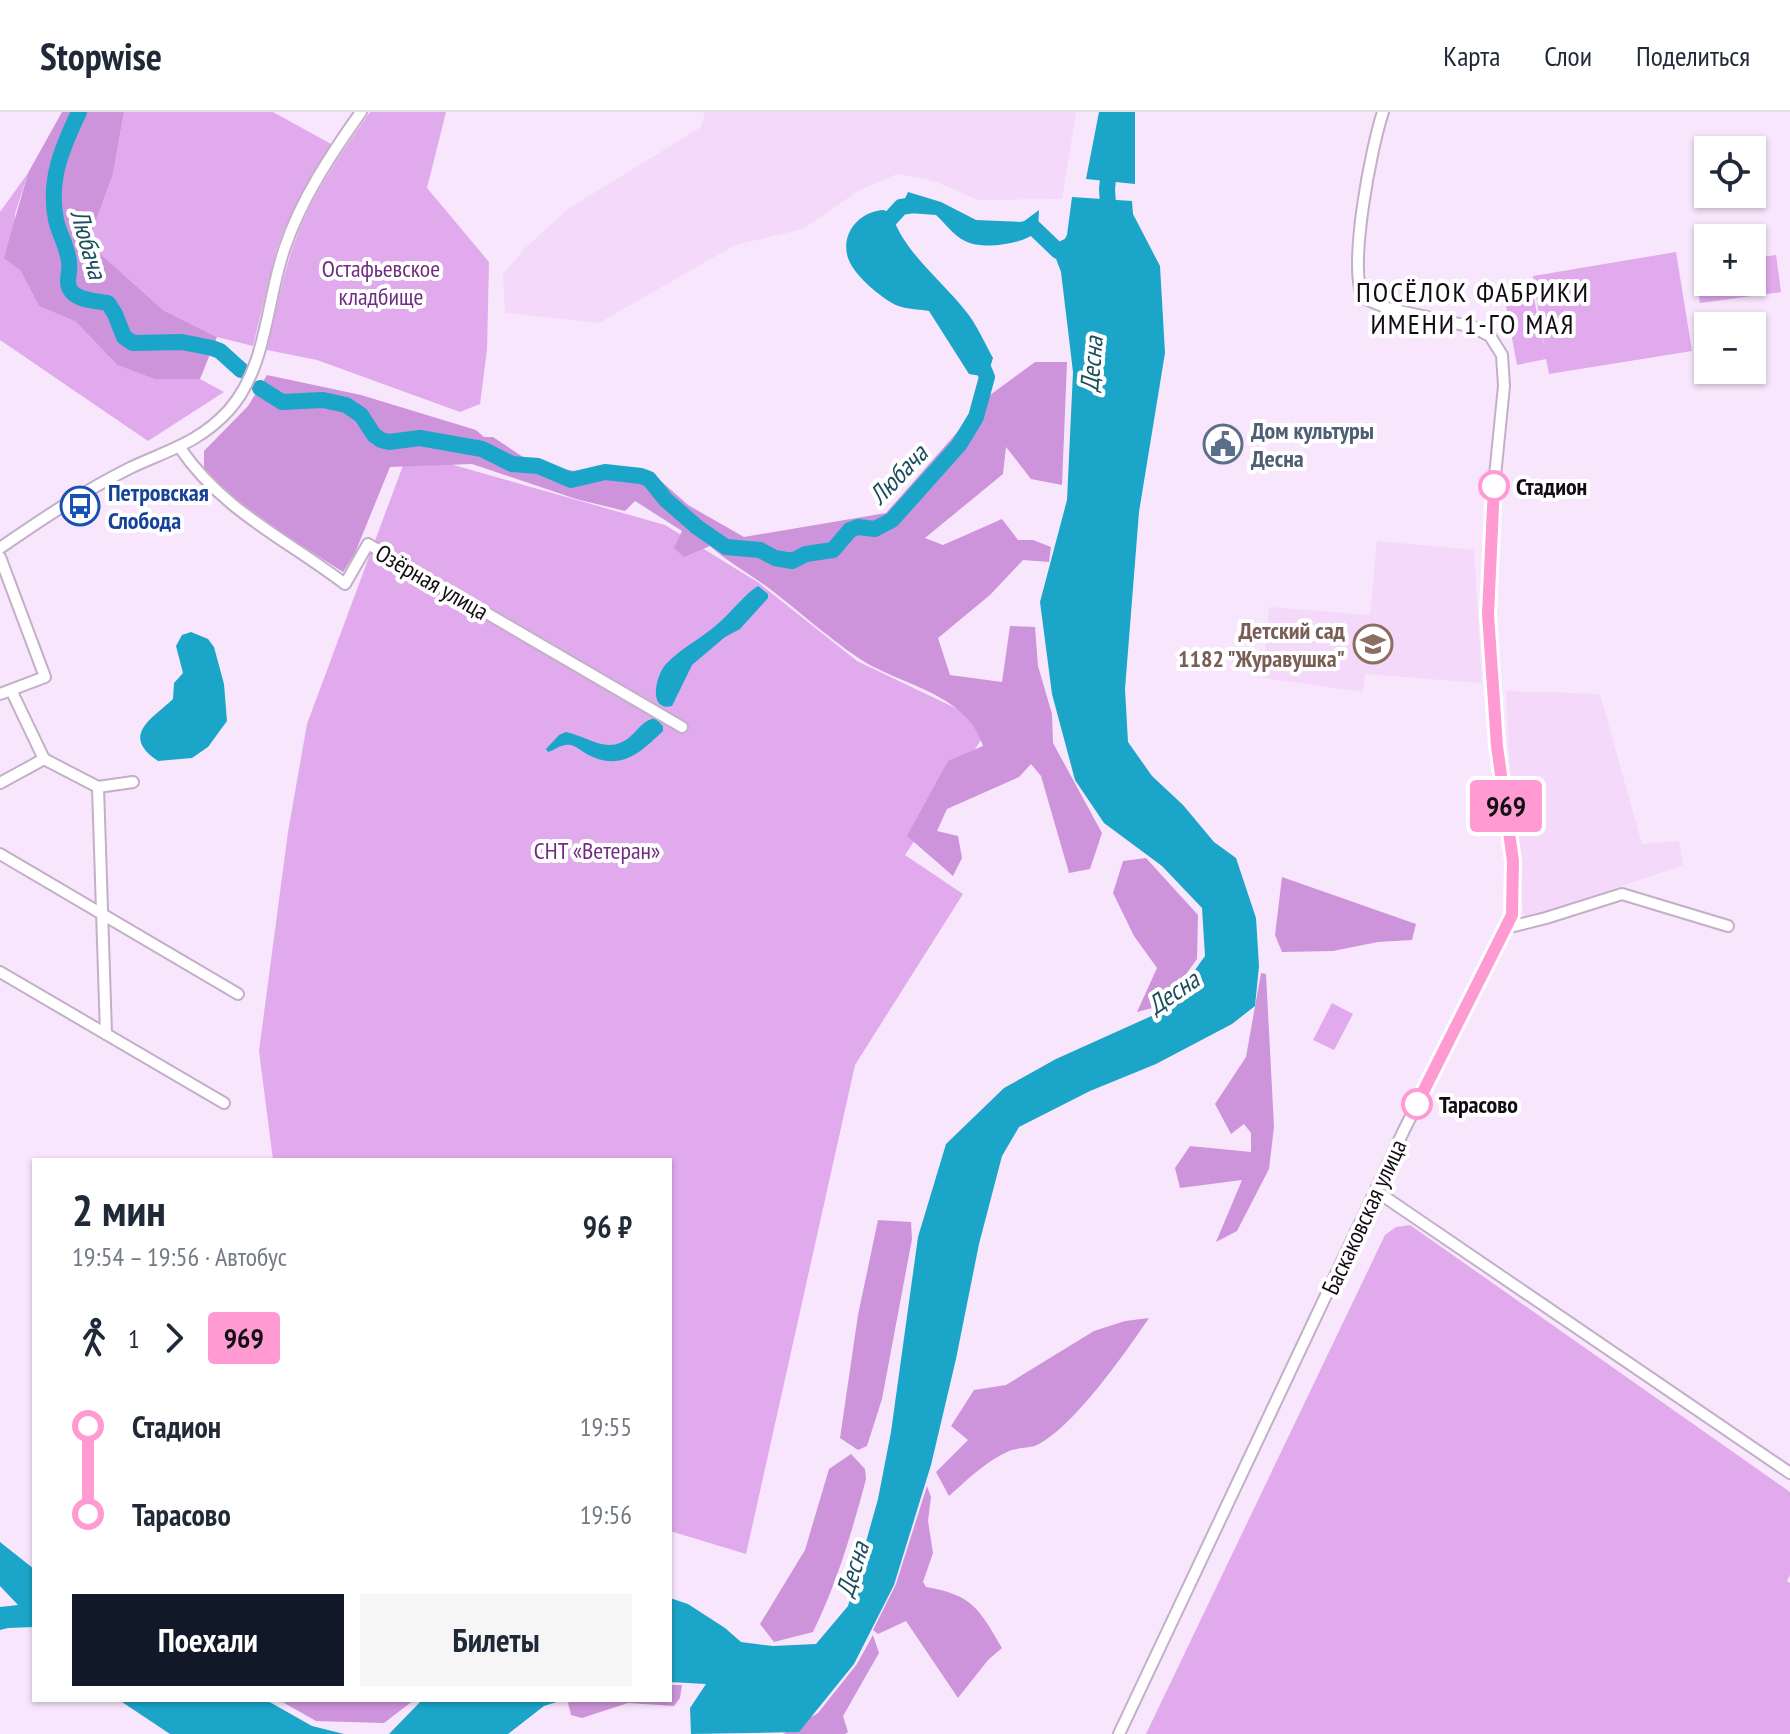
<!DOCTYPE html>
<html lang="ru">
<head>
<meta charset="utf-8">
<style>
  :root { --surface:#fff; --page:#f6f6f7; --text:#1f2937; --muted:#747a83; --line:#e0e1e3; --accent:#111827 }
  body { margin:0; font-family:"PT Sans Narrow",sans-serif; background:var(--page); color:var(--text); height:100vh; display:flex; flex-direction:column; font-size:30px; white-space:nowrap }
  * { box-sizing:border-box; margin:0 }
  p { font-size:26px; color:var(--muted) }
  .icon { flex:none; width:44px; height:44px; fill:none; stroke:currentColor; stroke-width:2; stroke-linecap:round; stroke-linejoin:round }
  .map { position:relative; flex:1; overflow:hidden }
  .panel { position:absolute; left:32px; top:1046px; width:640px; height:544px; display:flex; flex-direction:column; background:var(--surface); border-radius:0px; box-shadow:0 2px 6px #0004 }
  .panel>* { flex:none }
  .badge { padding:0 16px; border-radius:6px; font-size:28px; line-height:52px }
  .fabs { position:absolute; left:1694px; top:24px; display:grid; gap:16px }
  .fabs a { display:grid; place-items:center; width:72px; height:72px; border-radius:0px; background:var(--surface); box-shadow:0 2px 6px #0004; font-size:40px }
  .map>.badge { position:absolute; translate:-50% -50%; box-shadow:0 0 0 4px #fff }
  .legs { display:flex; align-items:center; gap:12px; height:88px; padding:0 40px; font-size:26px }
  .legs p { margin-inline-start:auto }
  .head { display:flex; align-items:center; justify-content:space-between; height:136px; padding:0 40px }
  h1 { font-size:44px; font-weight:600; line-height:60px }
  .action { display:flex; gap:16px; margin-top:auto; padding:16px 40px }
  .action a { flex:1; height:92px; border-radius:0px; background:var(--accent); color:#fff; font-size:32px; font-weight:600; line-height:92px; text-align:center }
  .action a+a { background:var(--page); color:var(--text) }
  ul { padding:0 40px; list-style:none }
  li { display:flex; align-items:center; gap:28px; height:88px; font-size:30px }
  li i { display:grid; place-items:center; width:12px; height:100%; margin:0 10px; background:currentColor }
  li i::after { content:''; width:20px; height:20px; margin:-10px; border:6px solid; border-radius:50%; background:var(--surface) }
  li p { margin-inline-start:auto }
  li:first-child i { background:linear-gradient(#0000 50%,currentColor 0) }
  li:last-child i { background:linear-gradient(currentColor 50%,#0000 0) }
  header { display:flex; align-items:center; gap:48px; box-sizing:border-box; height:112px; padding:0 40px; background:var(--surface); border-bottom:2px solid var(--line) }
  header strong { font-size:38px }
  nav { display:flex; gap:44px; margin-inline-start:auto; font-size:28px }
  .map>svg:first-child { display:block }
  .built { fill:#f4d9fa }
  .green { fill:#e0aaed }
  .forest { fill:#cd94db }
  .water { fill:#1ba5c8 }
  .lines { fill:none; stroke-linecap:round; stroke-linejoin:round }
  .river { stroke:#1ba5c8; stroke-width:16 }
  .minor-casing { stroke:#c4afc9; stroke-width:14 }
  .minor { stroke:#fff; stroke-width:10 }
  .line-1-casing { stroke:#fff; stroke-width:18 }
  .line-1 { stroke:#ff9ad2; stroke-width:12 }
  .stop-1-dot { fill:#fff; stroke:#ff9ad2; stroke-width:4 }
  .labels { text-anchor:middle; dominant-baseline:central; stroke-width:8; stroke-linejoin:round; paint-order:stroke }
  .park-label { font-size:24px; fill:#712c81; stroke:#fff }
  .service-label { font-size:24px; font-weight:bold; fill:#4e5e75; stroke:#fff; text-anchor:start }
  .stop-label { font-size:24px; font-weight:bold; fill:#130c14; stroke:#fff; text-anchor:start }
  .transit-label { font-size:24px; font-weight:bold; fill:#164399; stroke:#fff; text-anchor:start }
  .street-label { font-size:24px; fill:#130c14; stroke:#fff }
  .education-label { font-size:24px; font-weight:bold; fill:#785e54; stroke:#fff; text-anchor:end }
  .water-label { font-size:26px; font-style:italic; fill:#1b4e5e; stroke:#fff }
  .quarter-label { font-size:28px; letter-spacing:2px; fill:#130c14; stroke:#fff }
</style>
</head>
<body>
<header>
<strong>Stopwise</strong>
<nav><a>Карта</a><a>Слои</a><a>Поделиться</a></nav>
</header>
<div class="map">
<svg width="1790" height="1622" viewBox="0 0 1790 1622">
  <rect width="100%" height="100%" fill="#f8e6fc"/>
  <g class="built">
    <path d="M705 0H1076L1062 87 978 88 934 69 897 62 858 79 803 117 735 133 599 211 505 201 503 163 524 137 568 97 701 15Z"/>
    <path d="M1377 429 1474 438 1482 571 1365 562 1363 580 1263 566 1269 495 1370 503Z"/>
    <path d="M1506 579 1600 582 1642 732 1679 729 1683 753 1524 808 1511 688Z"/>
  </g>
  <g class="green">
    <path d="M124 0H273L331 32 285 115 276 139 253 234 217 225 163 198 94 136 92 120 113 62Z"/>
    <path d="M370 0H446L427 76 489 150 487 238 480 292 460 300 317 248 267 238C276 200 283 160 297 124 314 80 343 38 370 0Z"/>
    <path d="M28 61 15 102 20 158 39 194 76 210 117 253 154 267H200L224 280 148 329 0 228V100Z"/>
    <path d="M1676 140 1692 239 1549 262 1546 247 1517 253 1503 178 1531 172 1544 235 1533 164Z"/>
    <path d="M1776 143 1781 180 1700 191 1695 154 1708 152V170H1752V146Z"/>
    <path d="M408 340 665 413 759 471 857 549 991 613 905 743 963 782 855 953 746 1442 670 1419V1048H273L259 939 288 720 307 612Z"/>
    <path d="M1332 891 1353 902 1334 938 1313 928Z"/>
    <path d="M1410 1113 1790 1380V1463L1787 1469 1790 1471V1622H1146L1385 1123 1396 1115Z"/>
  </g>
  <g class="forest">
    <path d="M62 0H124L113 62 92 120 94 136 163 198 217 225 200 267H154L117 253 76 210 39 194 20 158 4 146 28 61Z"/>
    <path d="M1035 250H1067L1062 373 1031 367 1006 335 1003 362 925 426 943 433 1002 407 1018 428H1033L1051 435 1049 450 1023 448 990 483 938 526 950 563 1002 570 1010 514 1035 515 1038 554 1052 602 1053 631 1102 721 1090 757 1069 761 1041 664 1031 652 1019 665 947 697 937 719 958 724 962 746 953 764 907 724 948 649 983 634C967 580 897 573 857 545 826 524 799 499 770 477 750 462 729 451 710 434L684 445 674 436 682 419 635 389 625 399 576 387 472 352 390 355 355 441 343 460 252 402 204 361V339L248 294 267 263 361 283 476 318 484 325H493L523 345 548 355 575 359 631 355 653 362 688 393 744 425 886 401 990 283Z"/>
    <path d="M1146 746 1198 803 1197 847 1164 893 1137 900 1157 856 1134 824 1113 781 1123 749Z"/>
    <path d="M1282 765 1416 812 1412 828 1378 830 1333 839 1282 840 1275 823Z"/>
    <path d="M1261 861 1266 862 1274 1015 1269 1057 1237 1119 1216 1130 1242 1068 1180 1076 1175 1056 1190 1034 1251 1040V1021L1244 1012 1231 1022 1215 992 1246 945Z"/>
    <path d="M878 1108 911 1110 912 1127 882 1287 867 1334 858 1338 840 1326 858 1203Z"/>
    <path d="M1149 1206C1125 1241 1076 1312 1039 1332 1030 1337 1018 1335 1009 1339 986 1349 967 1368 949 1384L936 1360 968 1328 951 1314 974 1278 1006 1273 1094 1219 1125 1209Z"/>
    <path d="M851 1342 865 1357 866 1367C852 1420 837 1471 813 1520L774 1530 760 1512 805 1438 829 1357Z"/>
    <path d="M927 1374 931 1385 928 1409 933 1441 923 1470 926 1475C973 1483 979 1497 1002 1536L988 1548 958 1586 906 1509 878 1522 873 1518 896 1472Z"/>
    <path d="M873 1523 879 1541 843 1604 848 1620 845 1622H783L818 1601 857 1552Z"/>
    <path d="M670 1573H682L680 1586 674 1594 628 1591 582 1606 571 1603 568 1591 573 1588H670Z"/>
    <path d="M279 1588H414L384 1611 316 1609Z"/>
  </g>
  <g class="water">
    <path d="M1099 0H1135V72L1086 67Z"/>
    <path d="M908 80 941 90 976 108 1023 110 1039 98 1038 118C1026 133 981 138 965 129 954 124 945 111 936 103L909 101 901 95Z"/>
    <path d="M1072 85 1132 89 1133 102 1160 154 1165 241 1139 400 1125 577 1128 630 1152 664 1183 693 1214 730 1236 746 1256 806 1259 854 1255 894 1232 912 1156 952 1090 979 1019 1015 1002 1044 979 1132 956 1247 931 1353 894 1473 854 1552 799 1620 691 1622 690 1596 706 1572 670 1570V1486L688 1492 725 1516 741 1530 773 1534 816 1532 848 1494 878 1387 891 1320 918 1125 946 1032 1004 976 1056 947 1167 897 1205 844 1202 796 1162 754 1104 711 1075 668 1052 582 1040 490 1067 388 1073 260 1061 160 1055 144 1067 123Z"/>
    <path d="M884 98 892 103C904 141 944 170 968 202 978 215 985 232 993 246L987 265 969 262 929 199C917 197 901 197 892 191 877 182 854 163 848 146 840 121 860 99 884 98Z"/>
    <path d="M758 474 768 482V486L740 517 725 525 692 553 672 594C648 600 655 564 666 552 681 536 704 525 721 509 733 498 745 482 758 474Z"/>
    <path d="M191 520 208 527 214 535 224 572 227 609 208 635 192 646 158 649C120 623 152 607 173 587L174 571 183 561 176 534 182 523Z"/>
    <path d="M655 606 663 614V619C642 639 623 658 593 645 585 642 578 635 571 633 562 631 555 638 548 640L546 637 559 623 566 620C591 625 610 646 634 621 641 614 645 608 655 606Z"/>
    <path d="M0 1430 34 1457V1515L8 1516 0 1518V1495L18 1493 0 1474Z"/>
    <path d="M119 1588H266L312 1614 344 1622H170Z"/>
    <path d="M422 1588H563L544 1594 508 1622H389Z"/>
  </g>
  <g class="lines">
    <g class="river">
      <path d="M79 0C62 36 48 68 56 108 59 122 68 136 69 150 71 161 64 171 72 180 80 189 97 189 108 191L115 202 124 225 133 231 182 230 212 236 220 239 241 258"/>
      <path d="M1109 108 1107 77 1110 48"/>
      <path d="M1018 119 1033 115 1058 139 1075 131"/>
      <path d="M878 120 901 95 919 92"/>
      <path d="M260 276 282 290 323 288 346 293 361 303 374 323 381 328 389 330 420 326 482 337 512 352 538 354 571 368 605 360 641 364 649 367 666 388 697 415 726 435 760 438 775 446 792 449 806 442 833 438 850 418 858 415 875 417 892 408 959 333 976 305 987 265 979 246"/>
    </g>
    <g class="minor-casing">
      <g id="minor">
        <path d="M180 336C223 399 286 427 345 472L368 432 682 615"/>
        <path d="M0 436C42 407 84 379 130 356 168 338 199 331 229 298 267 255 266 191 284 138 300 89 331 42 361 0"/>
        <path d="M0 445 45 565 0 582"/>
        <path d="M11 578 44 647"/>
        <path d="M0 671 44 647 98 675 106 922"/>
        <path d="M98 675 133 670"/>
        <path d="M0 742 238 882"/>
        <path d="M1506 816 1546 806 1622 782 1728 814"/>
        <path d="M0 860 224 991"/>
        <path d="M1376 1079 1790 1361"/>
        <path d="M1119 1622 1404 1018 1512 803 1513 749 1497 634 1488 502 1494 374 1504 274 1502 243 1490 224 1473 215 1390 197 1363 186C1348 154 1371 36 1383 0"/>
      </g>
    </g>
    <use href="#minor" class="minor"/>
  </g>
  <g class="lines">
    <g class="line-1-casing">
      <path id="line-1" d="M1417 992 1512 803 1513 749 1497 634 1488 502 1494 374"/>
    </g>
    <use href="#line-1" class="line-1"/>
  </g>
  <defs>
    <g id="civic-ring" transform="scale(2)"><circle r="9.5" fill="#fff" stroke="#5c6f8a" stroke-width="1.5"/><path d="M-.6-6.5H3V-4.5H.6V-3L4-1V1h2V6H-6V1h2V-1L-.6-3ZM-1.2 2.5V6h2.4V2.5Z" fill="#5c6f8a"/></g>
    <g id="bus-ring" transform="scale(2)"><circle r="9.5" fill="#fff" stroke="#1a4fb4" stroke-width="1.5"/><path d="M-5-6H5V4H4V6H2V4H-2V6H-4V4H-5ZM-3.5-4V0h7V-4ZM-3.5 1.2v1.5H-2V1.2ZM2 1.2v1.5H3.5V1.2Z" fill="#1a4fb4"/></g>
    <g id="school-ring" transform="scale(2)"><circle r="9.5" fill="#fff" stroke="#8d6e63" stroke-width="1.5"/><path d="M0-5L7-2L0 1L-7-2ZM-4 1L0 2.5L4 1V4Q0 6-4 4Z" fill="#8d6e63"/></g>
  </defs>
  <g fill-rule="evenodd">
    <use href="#civic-ring" x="1223" y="332"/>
    <use href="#bus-ring" x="80" y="394"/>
    <use href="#school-ring" x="1373" y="532"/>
  </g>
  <g class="stop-1-dot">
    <circle cx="1494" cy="374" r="14"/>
    <circle cx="1417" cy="992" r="14"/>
  </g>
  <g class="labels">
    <g class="park-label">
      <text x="381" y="156">Остафьевское<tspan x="381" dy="28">кладбище</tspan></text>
      <text x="597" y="738">СНТ «Ветеран»</text>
    </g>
    <g class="service-label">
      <text x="1251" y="318">Дом культуры<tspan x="1251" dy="28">Десна</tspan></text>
    </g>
    <g class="stop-label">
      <text x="1516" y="374">Стадион</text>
      <text x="1439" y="992">Тарасово</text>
    </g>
    <g class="transit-label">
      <text x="108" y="380">Петровская<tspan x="108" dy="28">Слобода</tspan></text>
    </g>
    <g class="street-label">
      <text transform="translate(432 470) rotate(30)">Озёрная улица</text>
      <text transform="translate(1364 1105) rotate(-65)">Баскаковская улица</text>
    </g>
    <g class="education-label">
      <text x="1345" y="518">Детский сад<tspan x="1345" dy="28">1182 "Журавушка"</tspan></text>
    </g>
    <g class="water-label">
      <text transform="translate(89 132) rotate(74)">Любача</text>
      <text transform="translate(1091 252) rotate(-85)">Десна</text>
      <text transform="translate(898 362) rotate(-46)">Любача</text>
      <text transform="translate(1173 880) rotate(-34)">Десна</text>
      <text transform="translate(852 1457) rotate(-72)">Десна</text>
    </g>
    <g class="quarter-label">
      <text x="1473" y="179">ПОСЁЛОК ФАБРИКИ<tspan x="1473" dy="32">ИМЕНИ 1-ГО МАЯ</tspan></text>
    </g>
  </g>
</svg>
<div class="fabs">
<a><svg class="icon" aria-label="locate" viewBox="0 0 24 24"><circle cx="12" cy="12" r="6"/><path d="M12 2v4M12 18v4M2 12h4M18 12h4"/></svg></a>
<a>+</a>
<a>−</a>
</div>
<b class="badge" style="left:1506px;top:694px;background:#ff9ad2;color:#111">969</b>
<section class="panel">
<div class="head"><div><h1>2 мин</h1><p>19:54 – 19:56 · Автобус</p></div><b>96 ₽</b></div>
<div class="legs"><svg class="icon" aria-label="walk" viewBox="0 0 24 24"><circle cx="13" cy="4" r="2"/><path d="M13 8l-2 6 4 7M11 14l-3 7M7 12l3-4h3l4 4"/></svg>1<svg class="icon" aria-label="forward" viewBox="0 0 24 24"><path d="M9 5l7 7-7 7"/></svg><b class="badge" style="background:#ff9ad2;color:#111">969</b></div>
<ul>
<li><i style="color:#ff9ad2"></i><b>Стадион</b><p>19:55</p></li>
<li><i style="color:#ff9ad2"></i><b>Тарасово</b><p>19:56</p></li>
</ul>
<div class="action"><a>Поехали</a><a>Билеты</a></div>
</section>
</div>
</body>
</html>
